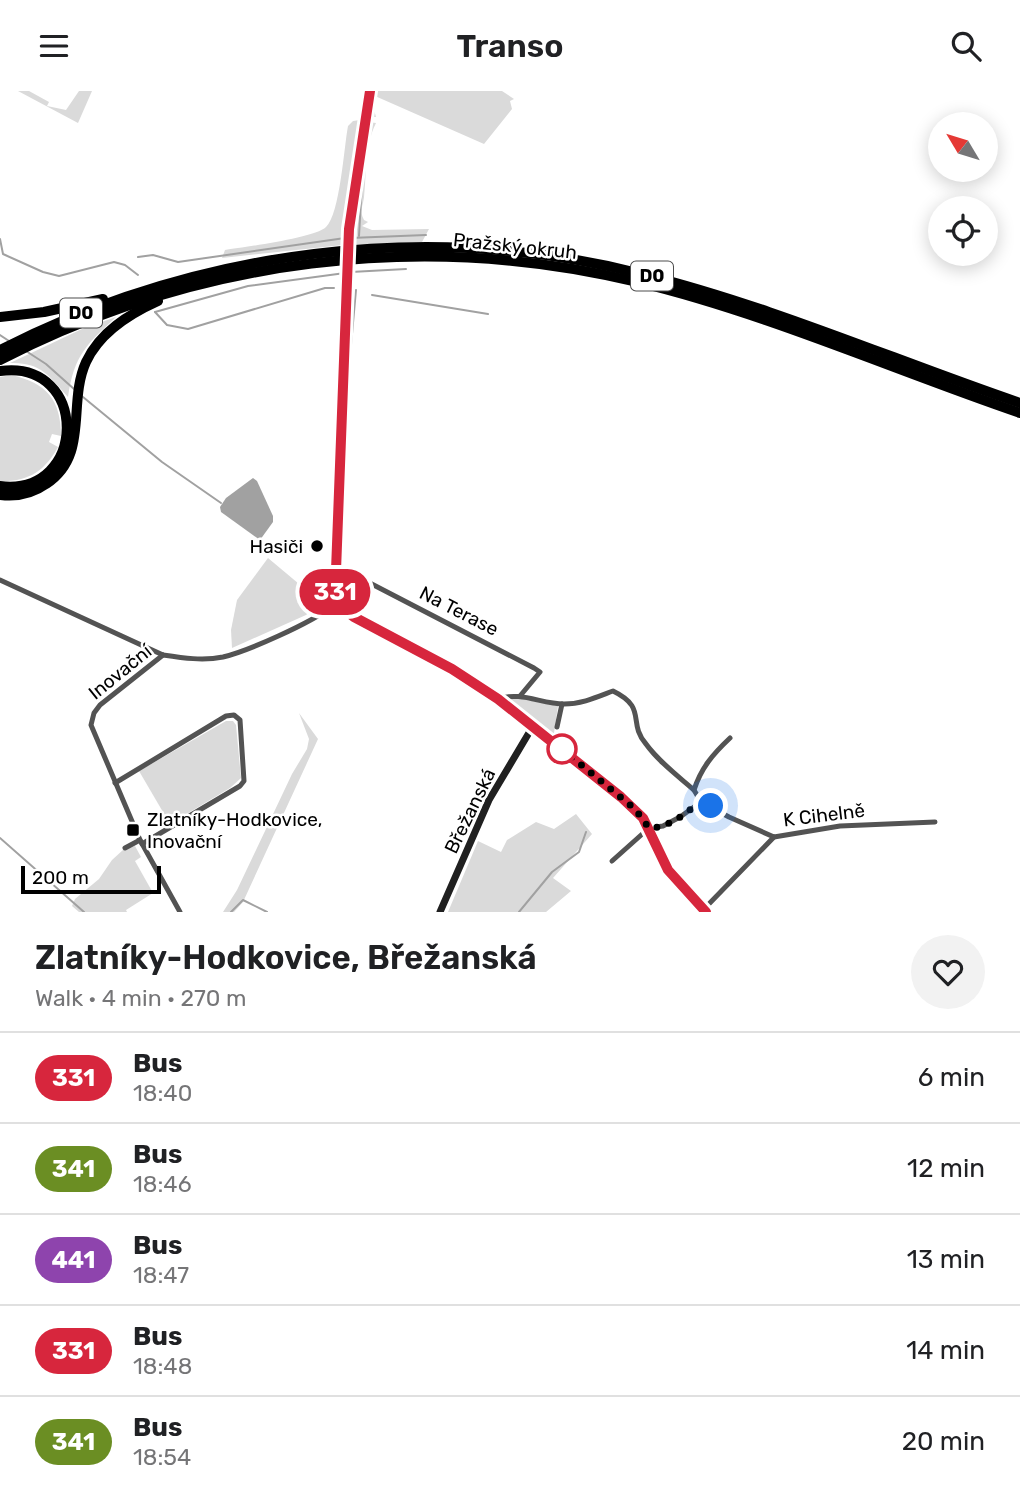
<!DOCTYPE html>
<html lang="en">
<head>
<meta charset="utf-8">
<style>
  :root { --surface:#fff; --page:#f2f2f2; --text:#202124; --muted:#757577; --line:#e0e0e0 }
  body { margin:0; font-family:Rubik,sans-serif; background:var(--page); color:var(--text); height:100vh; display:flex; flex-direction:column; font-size:26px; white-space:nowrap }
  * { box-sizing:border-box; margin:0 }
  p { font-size:23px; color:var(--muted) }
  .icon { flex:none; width:38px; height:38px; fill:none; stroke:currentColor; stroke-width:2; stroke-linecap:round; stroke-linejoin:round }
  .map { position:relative; height:821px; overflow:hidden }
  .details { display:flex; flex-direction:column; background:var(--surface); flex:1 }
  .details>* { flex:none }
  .badge { padding:0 14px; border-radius:23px; font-size:24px; line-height:46px }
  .needle { width:46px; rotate:308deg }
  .controls { position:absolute; left:928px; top:21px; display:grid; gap:14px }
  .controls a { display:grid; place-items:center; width:70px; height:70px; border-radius:50%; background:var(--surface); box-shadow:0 4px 18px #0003; font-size:35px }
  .scale { position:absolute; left:21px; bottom:18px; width:140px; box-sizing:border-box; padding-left:7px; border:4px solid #000; border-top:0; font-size:19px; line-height:24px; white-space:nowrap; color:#000; -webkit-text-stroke:5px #fff; paint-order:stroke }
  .you { position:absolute; width:35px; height:35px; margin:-18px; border:5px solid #fff; border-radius:50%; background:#1a73e8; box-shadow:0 0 0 10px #1a73e833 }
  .map>.badge { position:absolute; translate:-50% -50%; box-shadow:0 0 0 4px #fff }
  .round { display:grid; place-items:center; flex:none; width:74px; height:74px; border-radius:37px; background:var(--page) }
  .summary { display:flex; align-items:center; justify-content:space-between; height:119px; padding:0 35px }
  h1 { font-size:33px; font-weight:600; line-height:52px }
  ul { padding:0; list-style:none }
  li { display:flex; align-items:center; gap:21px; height:91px; padding:0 35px; border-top:2px solid var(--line) }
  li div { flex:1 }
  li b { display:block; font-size:26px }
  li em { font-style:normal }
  li .badge { min-width:77px; font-weight:700; text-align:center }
  header { display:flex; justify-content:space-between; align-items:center; height:91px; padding:0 35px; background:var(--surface); font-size:32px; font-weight:600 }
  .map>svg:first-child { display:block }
  .green { fill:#dadada }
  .water { fill:#a1a1a1 }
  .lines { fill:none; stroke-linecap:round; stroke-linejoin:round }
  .stream { stroke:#a1a1a1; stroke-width:2 }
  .street { stroke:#535353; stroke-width:5 }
  .secondary { stroke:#202020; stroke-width:7 }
  .highway { stroke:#000; stroke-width:10 }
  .line-casing { stroke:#fff; stroke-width:16 }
  .line { stroke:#d7263d; stroke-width:10 }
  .walk { stroke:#000; stroke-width:7; stroke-dasharray:0 12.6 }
  .poi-dot { fill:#000; stroke:#fff; stroke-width:2.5 }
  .stop-dot { fill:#fff; stroke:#d7263d; stroke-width:3.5 }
  .labels { text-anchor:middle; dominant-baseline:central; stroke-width:5; stroke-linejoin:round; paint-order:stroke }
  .shield { fill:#fff; stroke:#4c4c4c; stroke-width:2 }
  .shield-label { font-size:18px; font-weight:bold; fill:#000 }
  .street-label { font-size:19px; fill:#000; stroke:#fff }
  .poi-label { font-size:19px; fill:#000; stroke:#fff; text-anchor:end }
</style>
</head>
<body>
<header><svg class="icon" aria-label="menu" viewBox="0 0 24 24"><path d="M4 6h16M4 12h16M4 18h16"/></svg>Transo<svg class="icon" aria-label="search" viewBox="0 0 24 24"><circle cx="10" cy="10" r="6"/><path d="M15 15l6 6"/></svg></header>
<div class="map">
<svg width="1020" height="821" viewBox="0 0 1020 821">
  <rect width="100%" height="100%" fill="#fff"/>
  <g class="green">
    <path d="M18 0H29L49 11 47 15 66 19 79 0H92L78 32Z"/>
    <path d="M372 0H502L514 8 510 10 512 18 484 53 375 5 373 15 376 26H369Z"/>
    <path d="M360 29 343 154 222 167 225 159C244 156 315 147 326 136 340 123 344 56 348 35L353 30Z"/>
    <path d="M368 31 376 32C364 56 367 80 364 106 363 115 359 120 364 129L368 131 362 135 372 139 429 138 422 151 352 154Z"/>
    <path d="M116 226C87 253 74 264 68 306 49 285 41 271 10 272L82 238Z"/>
    <path d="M11 284C47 292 61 309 61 345L52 343 49 351 58 356C45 380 28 391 0 390V286Z"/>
    <path d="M268 467 311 503 315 511 313 519 306 524 232 557 231 539 237 509Z"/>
    <path d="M511 606 558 615 554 642 549 643 507 612 508 607Z"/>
    <path d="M299 622 318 648 243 811 234 821H223L237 799 292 683 307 658 309 648Z"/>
    <path d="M226 630H233L236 634 241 687 230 697 170 733 139 680Z"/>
    <path d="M576 723 592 743 553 787 571 800 546 821H448L478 750 501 761 507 749 536 731 554 738Z"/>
    <path d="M135 755 141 766 135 770 153 802 126 819 127 821H79L72 815 75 808 99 788 112 769 123 759Z"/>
  </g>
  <path class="water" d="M253 387 257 390 273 425V431L260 449 221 421 220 416 226 407Z"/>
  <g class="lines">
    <g class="stream">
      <path d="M360 24 366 0"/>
      <path d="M359 30V31"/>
      <path d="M359 145 363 73 369 32"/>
      <path d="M350 147 426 144"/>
      <path d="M0 148 3 163 43 181 59 185 114 171 125 174 138 184"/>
      <path d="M138 166 153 164 178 171 345 147"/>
      <path d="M351 181 406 178"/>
      <path d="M372 204 488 223"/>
      <path d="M155 221 248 195 345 182"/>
      <path d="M155 221 167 234 188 238 325 197H334"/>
      <path d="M0 244 9 250"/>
      <path d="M26 260 46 273 74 298"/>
      <path d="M349 276 356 199"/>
      <path d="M83 306 162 371 221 412"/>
      <path d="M0 747 84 821"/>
      <path d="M231 821 243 809 267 821"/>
      <path d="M519 821 552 781 579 761 586 741"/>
    </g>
    <g class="street">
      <path d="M335 474 534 577 540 581 520 605"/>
      <path d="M0 489 163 564C183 567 203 570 223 566 248 560 311 532 331 516"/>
      <path d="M163 564 100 614 94 622 91 634 140 749 180 821"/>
      <path d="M498 608C521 600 541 613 564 613 582 613 597 606 613 600 648 617 627 631 646 653 659 671 678 685 694 699"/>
      <path d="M557 636 562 613"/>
      <path d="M115 692 226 625 234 624 240 629 244 690 240 695 142 753"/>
      <path d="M701 711 729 726 774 746 840 735 935 731"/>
      <path d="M701 711 694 699C701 677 713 663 730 647"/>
      <path d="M125 757 140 749"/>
      <path d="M612 770 649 737 663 735 680 726 701 711"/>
      <path d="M704 818 774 746"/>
    </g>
    <g class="secondary">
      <path d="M370 0 349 138 335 506 340 509V515L354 526 452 578 498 608 621 706 643 727 668 779 706 821"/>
      <path d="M335 506 331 508 330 515 334 518 340 515"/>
      <path d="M440 821 489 709 533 635"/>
    </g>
    <g class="highway">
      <path d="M0 226 44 221 103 208"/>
      <path d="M0 259C197 159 427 128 642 183 771 215 894 269 1020 312"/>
      <path d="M0 269C196 168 422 139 637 191 766 222 894 279 1020 322"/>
      <path d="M0 280C90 268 88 406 0 395"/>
      <path d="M0 404C16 406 32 403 46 393 90 364 67 313 86 271 100 241 129 223 158 210"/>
    </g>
  </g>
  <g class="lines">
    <g class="line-casing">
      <path id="line" d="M370 0 349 138 335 506 340 509V515L354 526 452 578 498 608 621 706 643 727 668 779 706 821"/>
    </g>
    <use href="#line" class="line"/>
    <path class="walk" d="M562 658 635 718 649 737C669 737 686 722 701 710L711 715"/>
  </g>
  <g class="poi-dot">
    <circle cx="317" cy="455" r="7"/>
    <rect x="126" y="732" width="14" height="14" rx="3.5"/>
  </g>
  <circle class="stop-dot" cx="562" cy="658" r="14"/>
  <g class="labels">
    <g class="shield">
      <rect x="631" y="170.5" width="42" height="29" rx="5"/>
      <rect x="60" y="207.5" width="42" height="29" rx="5"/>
    </g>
    <g class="shield-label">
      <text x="652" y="185">D0</text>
      <text x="81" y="222">D0</text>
    </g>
    <g class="street-label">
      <text transform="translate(515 155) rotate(6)">Pražský okruh</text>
      <text transform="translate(459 520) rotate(27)">Na Terase</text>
      <text transform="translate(120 581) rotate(-39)">Inovační</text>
      <text transform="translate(470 720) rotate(-64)">Břežanská</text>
      <text transform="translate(824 724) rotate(-7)">K Cihelně</text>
    </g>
    <g class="poi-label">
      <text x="303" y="455">Hasiči</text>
      <text x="147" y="728" text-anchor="start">Zlatníky-Hodkovice,<tspan x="147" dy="22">Inovační</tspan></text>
    </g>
  </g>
</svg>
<div class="controls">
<a><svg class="needle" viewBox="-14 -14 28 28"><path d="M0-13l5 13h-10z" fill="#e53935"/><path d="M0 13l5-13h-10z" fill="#757577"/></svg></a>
<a><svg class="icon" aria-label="locate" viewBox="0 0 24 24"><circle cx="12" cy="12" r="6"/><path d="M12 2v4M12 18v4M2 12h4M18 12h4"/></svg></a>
</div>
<div class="scale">200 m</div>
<div class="you" style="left:711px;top:715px"></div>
<b class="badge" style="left:335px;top:501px;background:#d7263d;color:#fff">331</b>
</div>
<section class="details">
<div class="summary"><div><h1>Zlatníky-Hodkovice, Břežanská</h1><p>Walk · 4 min · 270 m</p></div><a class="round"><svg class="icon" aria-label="heart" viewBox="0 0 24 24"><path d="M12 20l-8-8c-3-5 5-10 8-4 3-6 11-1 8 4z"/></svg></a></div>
<ul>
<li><span class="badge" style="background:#d7263d;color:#fff">331</span><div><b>Bus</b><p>18:40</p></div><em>6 min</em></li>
<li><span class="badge" style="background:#6b8e23;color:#fff">341</span><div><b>Bus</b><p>18:46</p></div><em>12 min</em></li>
<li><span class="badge" style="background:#8e44ad;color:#fff">441</span><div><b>Bus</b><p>18:47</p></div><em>13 min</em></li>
<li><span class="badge" style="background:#d7263d;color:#fff">331</span><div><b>Bus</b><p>18:48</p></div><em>14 min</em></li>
<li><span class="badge" style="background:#6b8e23;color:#fff">341</span><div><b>Bus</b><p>18:54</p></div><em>20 min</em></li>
</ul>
</section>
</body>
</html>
